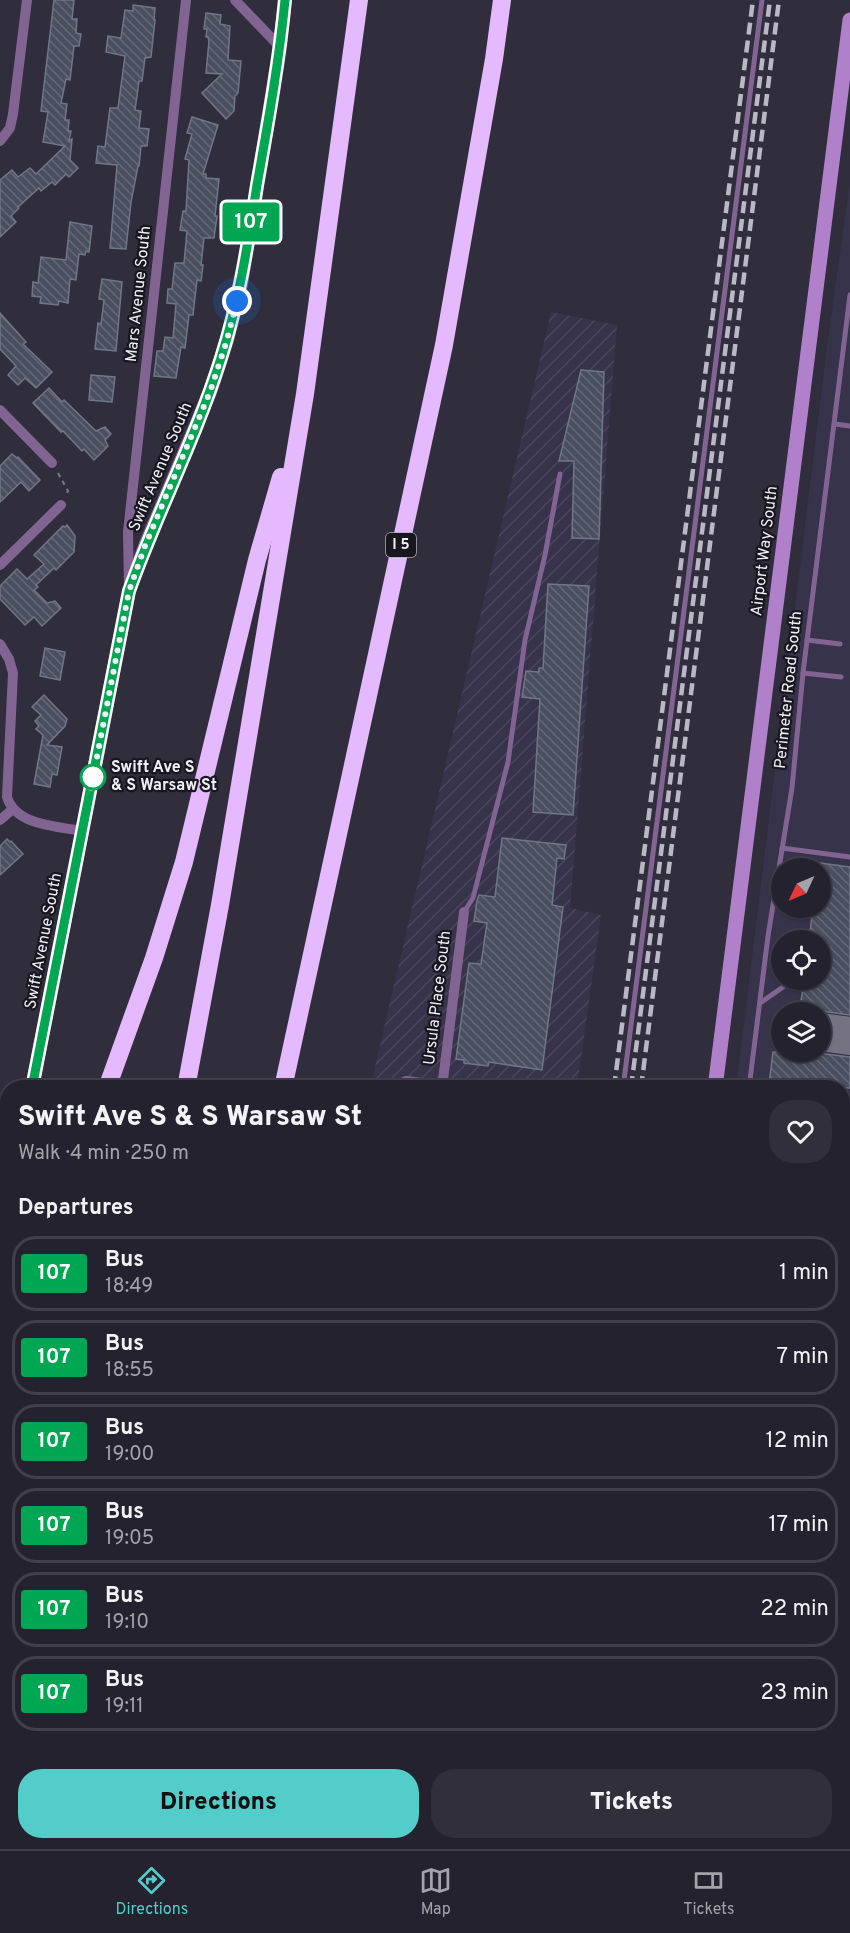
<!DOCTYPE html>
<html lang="en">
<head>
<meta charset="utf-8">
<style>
  :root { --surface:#24222e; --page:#302f3a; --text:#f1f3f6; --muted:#a3a4aa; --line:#413f4a; --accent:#53cdc9 }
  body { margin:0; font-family:Overpass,sans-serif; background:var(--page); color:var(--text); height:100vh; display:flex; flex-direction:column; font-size:22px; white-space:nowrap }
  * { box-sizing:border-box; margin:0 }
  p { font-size:20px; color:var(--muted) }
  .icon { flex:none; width:33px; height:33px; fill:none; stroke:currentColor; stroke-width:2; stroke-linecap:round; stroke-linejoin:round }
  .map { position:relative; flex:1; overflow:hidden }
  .sheet { position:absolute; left:0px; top:1080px; width:850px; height:770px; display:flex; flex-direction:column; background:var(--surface); border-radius:24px 24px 0 0; box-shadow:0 2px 4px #0004,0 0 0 2px var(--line) }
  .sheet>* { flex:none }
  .badge { padding:0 12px; border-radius:4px; font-size:21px; line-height:39px }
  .needle { width:39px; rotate:226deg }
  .fabs { position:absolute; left:771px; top:858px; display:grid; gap:12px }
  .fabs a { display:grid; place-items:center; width:60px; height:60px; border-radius:50%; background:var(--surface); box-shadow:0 2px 4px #0004,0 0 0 2px var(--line); font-size:30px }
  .you { position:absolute; width:30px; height:30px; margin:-15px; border:4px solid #fff; border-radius:50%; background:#1a73e8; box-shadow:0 0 0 9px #1a73e833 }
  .map>.badge { position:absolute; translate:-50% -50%; box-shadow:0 0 0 3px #fff }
  h2 { padding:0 18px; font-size:22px; line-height:54px }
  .round { display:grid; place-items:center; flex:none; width:63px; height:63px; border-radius:24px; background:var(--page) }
  .headline { display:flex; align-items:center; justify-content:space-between; height:102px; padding:0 18px }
  h1 { font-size:28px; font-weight:800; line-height:45px }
  .primary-button { display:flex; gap:12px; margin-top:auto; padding:12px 18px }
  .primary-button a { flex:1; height:69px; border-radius:24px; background:var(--accent); color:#111; font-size:24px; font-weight:800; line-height:69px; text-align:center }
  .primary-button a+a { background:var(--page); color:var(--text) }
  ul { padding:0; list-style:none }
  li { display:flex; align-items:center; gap:18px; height:75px; margin:0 12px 9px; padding:0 6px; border:3px solid var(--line); border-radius:24px }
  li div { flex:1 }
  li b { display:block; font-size:22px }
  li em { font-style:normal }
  li .badge { min-width:66px; font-weight:700; text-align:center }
  .dock { display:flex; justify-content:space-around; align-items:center; height:84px; border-top:2px solid var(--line); background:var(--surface); font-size:16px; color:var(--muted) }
  .dock a { display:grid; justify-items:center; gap:3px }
  .dock .current { color:var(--accent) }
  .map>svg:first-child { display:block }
  .built { fill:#37334a; fill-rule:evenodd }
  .industrial { fill:url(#industrial-furrows) }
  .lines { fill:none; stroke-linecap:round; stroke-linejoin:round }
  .taxiway { stroke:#757281; stroke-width:38 }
  .building { fill:url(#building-back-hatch); stroke:#707688; stroke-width:1.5 }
  .path { stroke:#7d7a88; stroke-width:2; stroke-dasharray:4.5 4.5; stroke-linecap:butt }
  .service { stroke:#816492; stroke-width:5 }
  .minor { stroke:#816492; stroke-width:10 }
  .tertiary { stroke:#816492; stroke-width:14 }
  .secondary { stroke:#b080ca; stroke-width:15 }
  .motorway { stroke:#e5b9fe; stroke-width:18 }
  .rail { stroke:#bab8c5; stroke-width:4.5; stroke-dasharray:12 6; stroke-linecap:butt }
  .line-casing { stroke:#fff; stroke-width:14 }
  .line { stroke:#00a651; stroke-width:9 }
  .walk { stroke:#efeef9; stroke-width:6; stroke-dasharray:0 10.8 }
  .stop-dot { fill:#fff; stroke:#00a651; stroke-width:3 }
  .labels { text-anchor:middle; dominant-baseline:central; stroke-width:4.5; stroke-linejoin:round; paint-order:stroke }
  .shield { fill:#18161e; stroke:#aeadb7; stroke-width:1.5 }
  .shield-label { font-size:15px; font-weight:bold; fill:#efeef9 }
  .street-label { font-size:16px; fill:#efeef9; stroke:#18161e }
  .stop-label { font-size:16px; font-weight:bold; fill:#efeef9; stroke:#18161e; text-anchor:start }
</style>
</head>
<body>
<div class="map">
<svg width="850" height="1849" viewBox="0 0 850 1849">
  <defs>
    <pattern id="industrial-furrows" width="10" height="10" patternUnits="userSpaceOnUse" patternTransform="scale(1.5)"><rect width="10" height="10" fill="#37334a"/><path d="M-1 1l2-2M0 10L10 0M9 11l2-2" fill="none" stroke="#4a475c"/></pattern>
    <pattern id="building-back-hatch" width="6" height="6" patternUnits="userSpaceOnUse" patternTransform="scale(1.5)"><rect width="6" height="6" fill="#4a4f60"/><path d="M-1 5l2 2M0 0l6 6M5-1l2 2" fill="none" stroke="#646978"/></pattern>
  </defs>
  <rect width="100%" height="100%" fill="#302d3d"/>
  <path class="built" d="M850 182V1849H635L636 1842H843V1088L736 1087 828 338ZM782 868H820V908H782ZM782 940H820V980H782ZM782 1012H820V1052H782Z"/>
  <g class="industrial">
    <path d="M551 312 617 325 570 908 601 915 577 1087 370 1088Z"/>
    <path d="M218 1842H454L453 1849H217Z"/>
  </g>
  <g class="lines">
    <g class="taxiway">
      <path d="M820 1032 850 1036"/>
      <path d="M843 1116 850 1117"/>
      <path d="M843 1196 850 1197"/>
      <path d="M843 1681 850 1682"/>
      <path d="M843 1751 850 1752"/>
      <path d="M843 1825 850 1826"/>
    </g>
  </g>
  <g class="building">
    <path d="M54 0H74L72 19H77L76 33 81 34 79 46H74L70 80 66 79 61 103 67 104 65 120H69L68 131H71L69 141 72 139 70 160 78 168 69 177 66 174 55 185 52 182 41 191 39 188 18 207 19 208 11 216 16 222 0 237V180L12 170 18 177 30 168 36 174 65 146 43 142 48 112 41 111Z"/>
    <path d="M133 5 155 8 154 20H155L151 57 145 58 142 81H139L135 110 141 111 139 128 149 129 147 146H141L139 166H138L131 202 126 249 110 248 117 165 96 163 98 146 105 147 110 108H118L125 56 106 52 108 36 121 38 125 10 133 11Z"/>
    <path d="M206 13 221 15 220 24 230 26 228 60 241 61 238 93 235 96 234 111 226 119 202 93 222 74 206 73 209 41 208 37H206L207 29H204Z"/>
    <path d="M192 117 218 125 203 174H206V178L219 179 215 216H217L214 238H204L201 265H203L201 281 197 280 193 315H189L185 348 181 347 176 378 154 376 157 351H163L165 337 173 338 176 304 167 303 168 289H172L175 263H184L187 231 180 230 183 211H186L189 160 185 159 192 134 187 133Z"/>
    <path d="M70 222 92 226 89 252 86 251 85 255 79 254 76 280 70 279 68 303 59 301 58 305 40 303 41 297 32 296 33 282 38 283 41 257 66 260Z"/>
    <path d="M102 279 122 282 116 351 95 349 98 323 101 324 104 300 99 299Z"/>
    <path d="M0 313 26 342 23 344 52 372 36 388 25 378 18 385 8 375 16 366 0 349Z"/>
    <path d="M581 370 604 372 599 539 572 538 574 461H559Z"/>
    <path d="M91 375 115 377 112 402 89 400Z"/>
    <path d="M49 388 62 402 64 400 96 431 105 427 111 434 105 440 108 446 94 460 84 449 82 451 63 431 61 432 33 403Z"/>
    <path d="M12 454 17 458 18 457 40 480 29 491 21 482 0 502V466Z"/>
    <path d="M67 525 75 536 74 552 56 570 54 568 36 585 38 587 34 590 47 603 55 601 61 608 42 626 34 617 25 625 0 599V586L17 569 27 579 44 564 34 555 63 526 65 527Z"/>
    <path d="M548 584 589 586 573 815 533 812 540 699 522 697 526 671 539 672V668H543Z"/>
    <path d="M45 648 65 652 60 680 40 676Z"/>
    <path d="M44 695 67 719 65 726 47 745 62 747 57 775 52 774 50 787 34 784 43 735 36 729 39 726 35 721 41 715 32 707Z"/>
    <path d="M502 838 566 845 564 859 557 858 552 905 563 907 542 1070 489 1062 488 1066 464 1063V1060L456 1059 469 963 481 964 487 923 474 921 477 901 479 895 495 897Z"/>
    <path d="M7 839 10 842 11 841 23 854 0 875V846Z"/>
    <path d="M820 863 850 867V1015L800 1008 804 980H820V940H809L813 908H820Z"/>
    <path d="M773 1052H809L850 1057V1088H797L769 1084Z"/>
  </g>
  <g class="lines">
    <path class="path" d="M58 473 68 491 66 495"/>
    <g class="service">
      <path d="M835 424 850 426"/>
      <path d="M807 640 840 644"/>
      <path d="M803 673 841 677"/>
      <path d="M782 848 850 857"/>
      <path d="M464 912 473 898 508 762 525 640 545 555 560 474"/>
      <path d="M760 1003 783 987"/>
      <path d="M623 1088 762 0"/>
      <path d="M749 1088 768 936 792 788 803 673 850 295"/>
      <path d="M526 1849 527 1842"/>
      <path d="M654 1849 655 1842"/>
      <path d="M848 1849 850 1830"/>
    </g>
    <g class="minor">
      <path d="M235 0 280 47"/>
      <path d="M0 141 10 128 13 114 27 0"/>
      <path d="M0 410 52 463"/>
      <path d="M0 565 61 505"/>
      <path d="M129 588 128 532 186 0"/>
      <path d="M0 644 9 659 13 673 7 797C16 826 57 826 82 831"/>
      <path d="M0 820 13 809"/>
      <path d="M392 1088 406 1081 463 1088"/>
      <path d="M442 1088 464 912"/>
      <path d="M195 1849V1842"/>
      <path d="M218 1849 229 1842"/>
    </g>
    <g class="tertiary">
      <path d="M32 1088 129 591 145 546 210 392 227 340 241 284 280 47 285 0"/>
      <path d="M0 1252 8 1215"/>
    </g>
    <g class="secondary">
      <path d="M715 1088 850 20"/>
      <path d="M618 1849 619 1842"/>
    </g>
    <g class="motorway">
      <path d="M107 1088 154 958 184 862 257 560 281 477"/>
      <path d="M186 1088 220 905 305 394 359 0"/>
      <path d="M283 1088 444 345 494 59 502 0"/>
      <path d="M0 1344 8 1346"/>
      <path d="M0 1745 4 1756 0 1802"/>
      <path d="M84 1849V1842"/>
      <path d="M135 1849 136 1842"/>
      <path d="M170 1849V1842"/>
    </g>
    <g class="rail">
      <path d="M614 1088 753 0"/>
      <path d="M631 1088 770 0"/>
      <path d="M641 1088 779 0"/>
      <path d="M516 1849 517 1842"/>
      <path d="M533 1849 534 1842"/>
      <path d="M544 1849 545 1842"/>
    </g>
  </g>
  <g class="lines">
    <g class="line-casing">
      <path id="line" d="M32 1088 129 591C157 513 196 438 221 358 239 302 248 243 257 185 268 123 279 62 285 0"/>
    </g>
    <use href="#line" class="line"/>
    <path class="walk" d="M93 777 91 788 129 591 145 546 210 392 227 340 237 301"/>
  </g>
  <circle class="stop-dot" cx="93" cy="777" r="12"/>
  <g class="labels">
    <rect class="shield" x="386" y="533" width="30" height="24" rx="4.5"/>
    <g class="shield-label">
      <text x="401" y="545">I 5</text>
    </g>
    <g class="street-label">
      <text transform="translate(139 294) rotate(-84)">Mars Avenue South</text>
      <text transform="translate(161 467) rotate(-67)">Swift Avenue South</text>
      <text transform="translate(765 551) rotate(-83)">Airport Way South</text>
      <text transform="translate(789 690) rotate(-84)">Perimeter Road South</text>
      <text transform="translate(44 941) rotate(-79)">Swift Avenue South</text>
      <text transform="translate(438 998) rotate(-83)">Ursula Place South</text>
    </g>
    <g class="stop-label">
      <text x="111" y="768">Swift Ave S<tspan x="111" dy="18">&amp; S Warsaw St</tspan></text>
    </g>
  </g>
</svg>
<div class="fabs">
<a><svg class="needle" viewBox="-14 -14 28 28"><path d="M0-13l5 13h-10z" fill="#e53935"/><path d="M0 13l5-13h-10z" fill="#a3a4aa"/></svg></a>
<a><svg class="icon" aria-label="locate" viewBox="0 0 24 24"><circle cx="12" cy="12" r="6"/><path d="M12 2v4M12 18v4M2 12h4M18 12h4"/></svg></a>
<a><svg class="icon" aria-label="layers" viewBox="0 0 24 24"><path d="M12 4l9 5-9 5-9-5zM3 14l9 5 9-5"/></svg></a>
</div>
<div class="you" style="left:237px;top:301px"></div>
<b class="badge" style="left:251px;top:222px;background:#00a651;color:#fff">107</b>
<section class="sheet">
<div class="headline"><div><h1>Swift Ave S &amp; S Warsaw St</h1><p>Walk · 4 min · 250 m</p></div><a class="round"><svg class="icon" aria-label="heart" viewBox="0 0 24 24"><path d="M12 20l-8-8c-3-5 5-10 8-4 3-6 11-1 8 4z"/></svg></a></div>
<h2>Departures</h2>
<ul>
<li><span class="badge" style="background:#00a651;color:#fff">107</span><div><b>Bus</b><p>18:49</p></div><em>1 min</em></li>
<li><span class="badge" style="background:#00a651;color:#fff">107</span><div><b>Bus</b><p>18:55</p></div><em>7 min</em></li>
<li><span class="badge" style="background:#00a651;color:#fff">107</span><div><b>Bus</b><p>19:00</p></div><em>12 min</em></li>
<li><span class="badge" style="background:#00a651;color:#fff">107</span><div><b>Bus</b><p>19:05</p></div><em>17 min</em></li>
<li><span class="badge" style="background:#00a651;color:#fff">107</span><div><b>Bus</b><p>19:10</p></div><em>22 min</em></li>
<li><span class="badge" style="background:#00a651;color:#fff">107</span><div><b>Bus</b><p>19:11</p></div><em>23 min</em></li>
</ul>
<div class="primary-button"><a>Directions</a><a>Tickets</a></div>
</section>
</div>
<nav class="dock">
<a class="current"><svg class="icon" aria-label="directions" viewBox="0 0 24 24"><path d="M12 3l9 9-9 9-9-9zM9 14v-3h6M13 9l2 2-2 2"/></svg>Directions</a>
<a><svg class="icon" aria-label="map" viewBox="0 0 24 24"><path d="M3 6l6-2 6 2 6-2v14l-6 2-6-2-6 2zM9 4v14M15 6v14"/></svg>Map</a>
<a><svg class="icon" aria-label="tickets" viewBox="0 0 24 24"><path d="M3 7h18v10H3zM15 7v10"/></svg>Tickets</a>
</nav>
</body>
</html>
